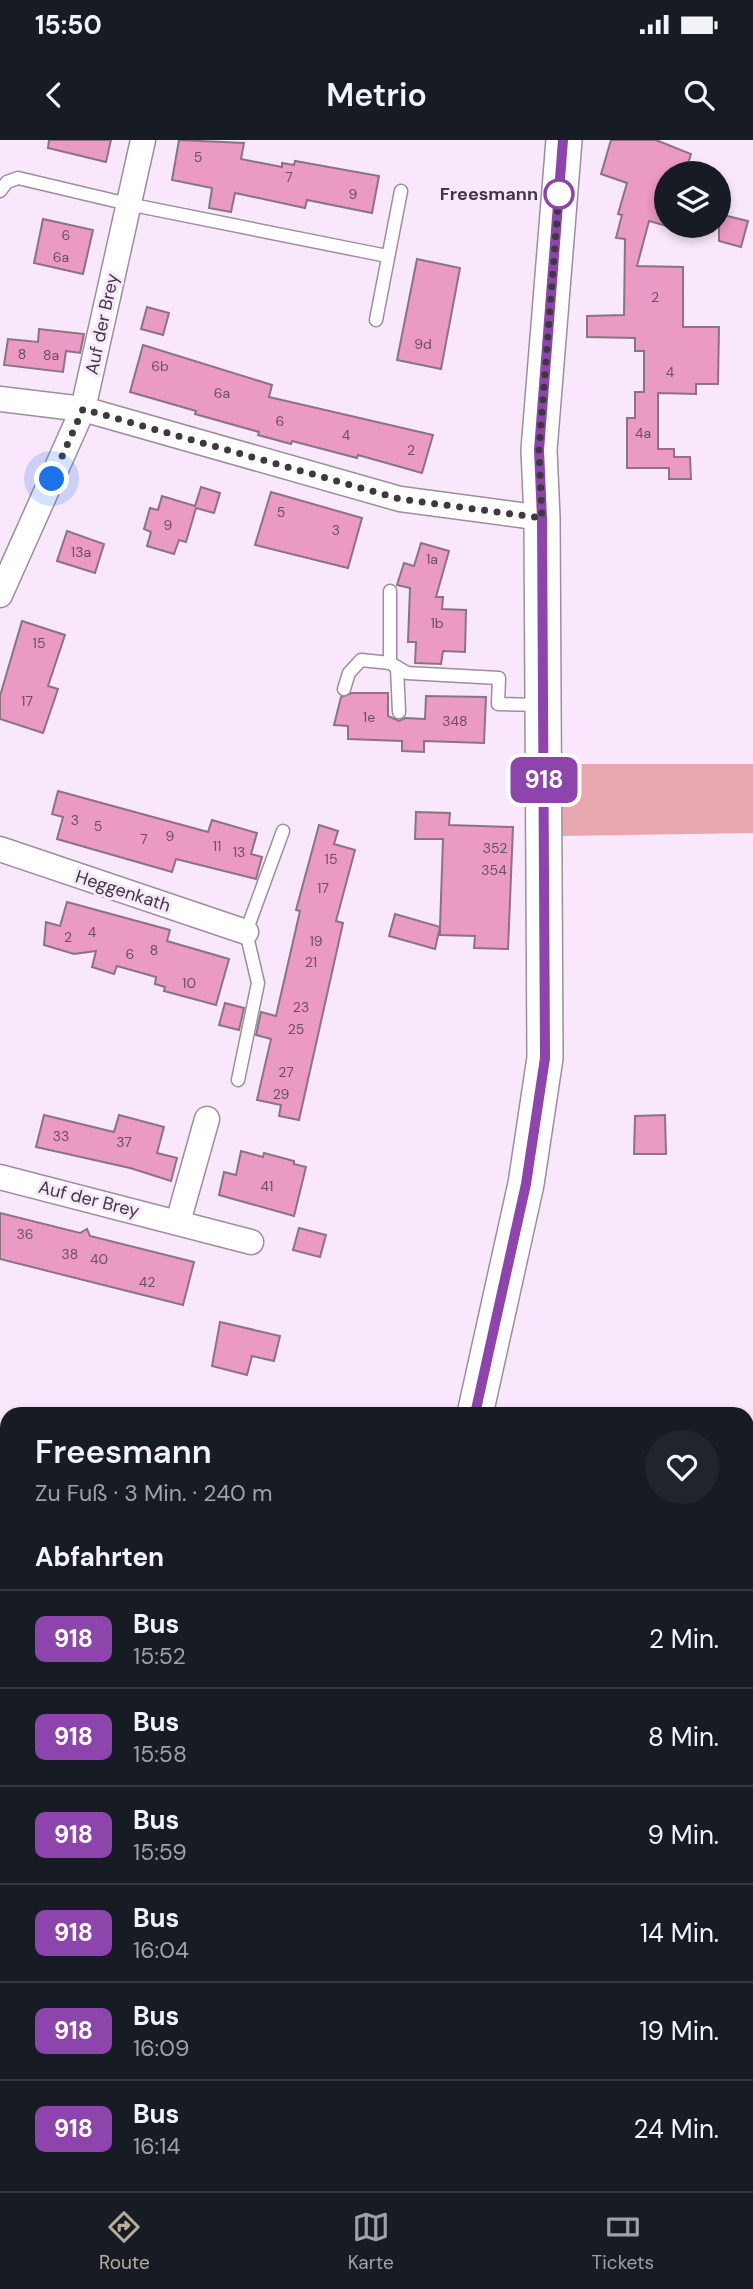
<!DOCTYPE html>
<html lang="de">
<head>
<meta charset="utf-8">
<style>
  :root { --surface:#171b24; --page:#20242c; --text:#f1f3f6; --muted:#9ea1a6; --line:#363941; --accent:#b6ac98 }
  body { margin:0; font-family:"DM Sans",sans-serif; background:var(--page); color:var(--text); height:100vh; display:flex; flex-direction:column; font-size:26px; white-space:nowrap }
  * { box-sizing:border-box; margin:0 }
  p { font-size:23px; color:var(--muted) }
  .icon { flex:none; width:38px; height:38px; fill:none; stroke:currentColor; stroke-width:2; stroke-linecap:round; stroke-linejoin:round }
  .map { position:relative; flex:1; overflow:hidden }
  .sheet { position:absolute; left:0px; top:1267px; width:754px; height:784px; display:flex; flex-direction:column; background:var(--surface); border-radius:21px 21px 0 0; box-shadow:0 4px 10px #0003 }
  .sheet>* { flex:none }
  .badge { padding:0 14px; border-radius:10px; font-size:24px; line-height:46px }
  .tools { position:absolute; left:654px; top:21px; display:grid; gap:14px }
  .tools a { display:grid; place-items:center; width:77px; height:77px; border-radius:50%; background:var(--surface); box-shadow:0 4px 10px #0003; font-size:35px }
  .you { position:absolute; width:35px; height:35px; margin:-18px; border:5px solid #fff; border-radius:50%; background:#1a73e8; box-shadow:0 0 0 10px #1a73e833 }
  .map>.badge { position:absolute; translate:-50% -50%; box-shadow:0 0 0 4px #fff }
  h2 { padding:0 35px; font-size:26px; line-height:63px }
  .round { display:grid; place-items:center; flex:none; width:74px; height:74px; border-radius:37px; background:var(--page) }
  .headline { display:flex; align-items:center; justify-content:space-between; height:119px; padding:0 35px }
  h1 { font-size:33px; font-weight:600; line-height:52px }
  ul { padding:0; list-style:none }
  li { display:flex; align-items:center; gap:21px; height:98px; padding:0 35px; border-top:2px solid var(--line) }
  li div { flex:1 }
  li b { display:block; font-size:26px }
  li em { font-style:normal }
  li .badge { min-width:77px; font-weight:700; text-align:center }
  .status { display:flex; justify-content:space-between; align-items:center; height:49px; padding:0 35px; background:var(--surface); direction:ltr }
  .status svg { height:19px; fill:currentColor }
  header { display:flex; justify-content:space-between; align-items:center; height:91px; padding:0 35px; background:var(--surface); font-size:32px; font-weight:600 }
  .dock { display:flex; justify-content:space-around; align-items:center; height:98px; border-top:2px solid var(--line); background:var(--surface); font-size:19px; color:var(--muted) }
  .dock a { display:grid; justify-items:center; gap:4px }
  .dock .active { color:var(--accent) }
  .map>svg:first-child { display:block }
  .green { fill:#e8a7ae }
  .building { fill:#ea9ac3; stroke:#8a747f; stroke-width:2 }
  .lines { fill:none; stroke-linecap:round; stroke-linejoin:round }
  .lane-casing { stroke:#9d8d9f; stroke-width:15 }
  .street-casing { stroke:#9d8d9f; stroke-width:27 }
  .secondary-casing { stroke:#9d8d9f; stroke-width:38 }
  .lane { stroke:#fff; stroke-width:12 }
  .street { stroke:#fff; stroke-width:24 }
  .secondary { stroke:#fff; stroke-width:35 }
  .rail { stroke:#897e8a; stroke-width:5; stroke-dasharray:10 5; stroke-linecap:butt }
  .line-casing { stroke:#fff; stroke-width:16 }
  .line { stroke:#8e44ad; stroke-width:10 }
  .walk { stroke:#3f3840; stroke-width:7; stroke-dasharray:0 12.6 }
  .stop-dot { fill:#fff; stroke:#8e44ad; stroke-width:3.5 }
  .labels { text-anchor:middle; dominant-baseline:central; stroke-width:6; stroke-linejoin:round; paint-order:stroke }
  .number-label { font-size:14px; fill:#6a5061 }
  .stop-label { font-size:18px; font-weight:bold; fill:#3f3840; stroke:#f9e8fb; text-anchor:end }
  .street-label { font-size:18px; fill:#3f3840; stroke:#f9e8fb }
</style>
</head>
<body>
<div class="status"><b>15:50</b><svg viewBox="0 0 49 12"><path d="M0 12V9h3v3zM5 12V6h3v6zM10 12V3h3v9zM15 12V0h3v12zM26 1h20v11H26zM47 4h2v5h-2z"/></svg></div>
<header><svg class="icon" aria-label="back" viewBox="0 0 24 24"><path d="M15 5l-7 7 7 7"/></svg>Metrio<svg class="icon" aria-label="search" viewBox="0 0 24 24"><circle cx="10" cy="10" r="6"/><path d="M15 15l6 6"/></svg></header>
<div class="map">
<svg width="753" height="2051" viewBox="0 0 753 2051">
  <rect width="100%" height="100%" fill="#f9e8fb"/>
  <path class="green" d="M562 624H753V693L562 696Z"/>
  <g class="building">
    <path d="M49 0H111L106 22 48 8Z"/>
    <path d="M179 0 244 3 241 19 282 27V23L294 25 295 21 379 36 372 73 307 60 305 68 235 53 231 72 209 68 212 48 172 40Z"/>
    <path d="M611 0H656L691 14 685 33H667V86L649 81 637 126 683 127V187H719L718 244H696V254L658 253V309H674V317H690L691 339H669V328H627V278H635V252H644V211H635V198L587 197V176L624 175 625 99 616 98 622 75 618 74 627 43 601 34Z"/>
    <path d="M719 74 748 81 741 107 719 101Z"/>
    <path d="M43 79 93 90 83 134 34 123Z"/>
    <path d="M417 119 460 128 441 229 397 220Z"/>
    <path d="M147 167 169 173 163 195 141 189Z"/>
    <path d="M39 189 84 194 80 213 66 211 63 232 4 225 8 199 38 202Z"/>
    <path d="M143 205 272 245 269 257 433 295 422 333 358 315 357 318 292 301 291 304 258 295 259 292 195 274 196 271 130 252Z"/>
    <path d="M201 347 220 353 214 373 196 368 186 402 179 400 174 414 147 406 151 392 144 389 150 368 158 370 162 356 195 366Z"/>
    <path d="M271 352 362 378 348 428 255 405Z"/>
    <path d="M67 391 104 404 95 433 57 421Z"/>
    <path d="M421 403 449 411 436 457H443L442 469 466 470 465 512 443 511 441 524 415 523 416 502H408L410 448 397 445 404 423 414 426Z"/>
    <path d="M22 481 65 495 48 546 58 549 43 593 0 579V556Z"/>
    <path d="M352 553H388V576L399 581 405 578 425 579 426 556 486 557 484 603 424 601V612L402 611V601L348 599V586L334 585 341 557Z"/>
    <path d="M58 651 208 692 212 680 257 693 251 714 262 717 256 739 176 719 172 732 57 699 63 677 52 674Z"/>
    <path d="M416 672 450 673 449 685 513 687 508 809 474 808 475 796 440 795V787L435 809 389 796 395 774 440 787 443 699H415Z"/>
    <path d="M319 685 338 691 334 704 355 710 336 781 343 783 299 980 279 976 281 965 257 960 271 899 256 895 261 872 276 876 300 771 296 770Z"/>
    <path d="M67 762 170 790 167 801 229 819 216 865 164 851 165 847 155 844 156 837 117 826 114 834 92 827 96 811 74 814 44 805 46 782 60 786Z"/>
    <path d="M225 863 244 868 239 890 219 885Z"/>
    <path d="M44 975 114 992 119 975 164 987 157 1013 177 1018 171 1041 130 1028 36 1007Z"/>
    <path d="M665 975 666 1014H634L635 976Z"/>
    <path d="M241 1011 263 1017 264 1013 294 1021V1024L306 1027 294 1076 219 1055 224 1032 236 1035Z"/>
    <path d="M0 1073 80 1093 87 1089 90 1096 194 1122 183 1165 0 1119Z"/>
    <path d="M299 1088 326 1095 320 1117 293 1110Z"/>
    <path d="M220 1182 280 1196 274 1221 252 1216 247 1235 212 1226Z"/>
  </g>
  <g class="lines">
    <g class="lane-casing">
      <g id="lane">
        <path d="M0 51 7 42 18 38 128 64 387 116"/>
        <path d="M376 180 401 51"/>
        <path d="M390 451V523L407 533 499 538 498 564 543 565"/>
        <path d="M397 527 399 572"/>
        <path d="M344 549 349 533 361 520 390 523"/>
        <path d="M238 940 258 843 246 792 283 691"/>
        <path d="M747 1593H753"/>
      </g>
    </g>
    <g class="street-casing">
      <g id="street">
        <path d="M0 259 83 269 400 359 542 378"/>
        <path d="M0 455 83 269 143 0"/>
        <path d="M0 709 246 792"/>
        <path d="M0 1037 251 1102"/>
        <path d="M178 1082 207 979"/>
        <path d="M0 1834 7 1835"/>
      </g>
    </g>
    <g class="secondary-casing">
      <g id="secondary">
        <path d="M475 1274 526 1044 545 918 542 378 539 310 564 0"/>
        <path d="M314 2051 315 2044"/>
      </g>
    </g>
    <use href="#lane" class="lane"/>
    <use href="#street" class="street"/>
    <use href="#secondary" class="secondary"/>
    <g class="rail">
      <path d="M747 1956 753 1946"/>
      <path d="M693 2051 697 2044"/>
    </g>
  </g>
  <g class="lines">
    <g class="line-casing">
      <path id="line" d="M475 1274 526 1044 545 918 542 378 539 310 563 0"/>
    </g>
    <use href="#line" class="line"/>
    <path class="walk" d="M52 339 83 269 400 359 542 378 539 310 559 54"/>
  </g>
  <circle class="stop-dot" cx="559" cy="54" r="14"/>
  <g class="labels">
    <g class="number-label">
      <text x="198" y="17">5</text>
      <text x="289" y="37">7</text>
      <text x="353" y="54">9</text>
      <text x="66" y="95">6</text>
      <text x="61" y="117">6a</text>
      <text x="655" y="157">2</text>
      <text x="423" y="204">9d</text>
      <text x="22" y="214">8</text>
      <text x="51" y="215">8a</text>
      <text x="160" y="226">6b</text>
      <text x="670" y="232">4</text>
      <text x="222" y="253">6a</text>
      <text x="280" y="281">6</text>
      <text x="643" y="293">4a</text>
      <text x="346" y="295">4</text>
      <text x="411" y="310">2</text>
      <text x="281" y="372">5</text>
      <text x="168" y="385">9</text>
      <text x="336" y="390">3</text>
      <text x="81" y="412">13a</text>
      <text x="432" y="419">1a</text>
      <text x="437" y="483">1b</text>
      <text x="39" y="503">15</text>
      <text x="27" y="561">17</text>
      <text x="369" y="577">1e</text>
      <text x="455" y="581">348</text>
      <text x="75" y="680">3</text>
      <text x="98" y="686">5</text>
      <text x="170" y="696">9</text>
      <text x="144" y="699">7</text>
      <text x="217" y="706">11</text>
      <text x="495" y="708">352</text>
      <text x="239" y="712">13</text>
      <text x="331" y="719">15</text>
      <text x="494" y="730">354</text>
      <text x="323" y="748">17</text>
      <text x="92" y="792">4</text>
      <text x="68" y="797">2</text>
      <text x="316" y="801">19</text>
      <text x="154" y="810">8</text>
      <text x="130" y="814">6</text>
      <text x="311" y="822">21</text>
      <text x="189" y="843">10</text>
      <text x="301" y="867">23</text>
      <text x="296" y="889">25</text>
      <text x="286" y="932">27</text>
      <text x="281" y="954">29</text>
      <text x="61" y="996">33</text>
      <text x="124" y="1002">37</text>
      <text x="267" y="1046">41</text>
      <text x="25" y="1094">36</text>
      <text x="70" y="1114">38</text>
      <text x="99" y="1119">40</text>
      <text x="147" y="1142">42</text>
    </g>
    <g class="stop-label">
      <text x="538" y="54">Freesmann</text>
    </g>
    <g class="street-label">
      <text transform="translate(102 184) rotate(-78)">Auf der Brey</text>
      <text transform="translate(123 751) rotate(18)">Heggenkath</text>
      <text transform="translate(89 1059) rotate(14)">Auf der Brey</text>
    </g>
  </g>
</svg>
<div class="tools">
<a><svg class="icon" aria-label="layers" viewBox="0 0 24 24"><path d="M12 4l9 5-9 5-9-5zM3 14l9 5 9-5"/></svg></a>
</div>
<div class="you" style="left:52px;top:339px"></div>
<b class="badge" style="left:544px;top:640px;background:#8e44ad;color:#fff">918</b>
<section class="sheet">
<div class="headline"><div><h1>Freesmann</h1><p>Zu Fuß · 3 Min. · 240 m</p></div><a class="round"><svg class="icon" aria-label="heart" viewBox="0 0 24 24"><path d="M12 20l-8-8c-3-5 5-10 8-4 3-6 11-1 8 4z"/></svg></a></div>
<h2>Abfahrten</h2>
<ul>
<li><span class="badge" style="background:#8e44ad;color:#fff">918</span><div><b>Bus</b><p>15:52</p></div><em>2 Min.</em></li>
<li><span class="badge" style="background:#8e44ad;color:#fff">918</span><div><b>Bus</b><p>15:58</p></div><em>8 Min.</em></li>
<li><span class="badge" style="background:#8e44ad;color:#fff">918</span><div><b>Bus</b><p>15:59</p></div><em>9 Min.</em></li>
<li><span class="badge" style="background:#8e44ad;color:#fff">918</span><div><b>Bus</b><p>16:04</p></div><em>14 Min.</em></li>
<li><span class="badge" style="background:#8e44ad;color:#fff">918</span><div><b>Bus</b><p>16:09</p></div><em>19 Min.</em></li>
<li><span class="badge" style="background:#8e44ad;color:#fff">918</span><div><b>Bus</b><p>16:14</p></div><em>24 Min.</em></li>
</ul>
</section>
</div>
<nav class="dock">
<a class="active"><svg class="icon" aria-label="directions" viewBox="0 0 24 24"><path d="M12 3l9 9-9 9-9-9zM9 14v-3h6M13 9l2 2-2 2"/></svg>Route</a>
<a><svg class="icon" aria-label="map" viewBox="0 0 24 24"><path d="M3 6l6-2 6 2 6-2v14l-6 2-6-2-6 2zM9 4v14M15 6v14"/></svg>Karte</a>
<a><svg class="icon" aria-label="tickets" viewBox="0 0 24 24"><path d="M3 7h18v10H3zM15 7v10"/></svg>Tickets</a>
</nav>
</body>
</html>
